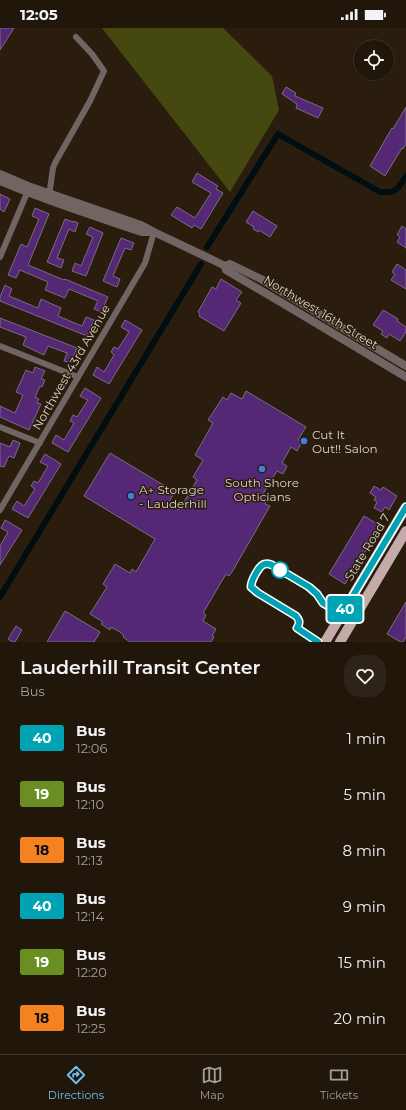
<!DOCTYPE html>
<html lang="en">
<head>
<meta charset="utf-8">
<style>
  :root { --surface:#20160a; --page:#2d2318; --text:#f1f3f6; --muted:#a29f9c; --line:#3d352b; --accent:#6dc2f3 }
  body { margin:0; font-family:Montserrat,sans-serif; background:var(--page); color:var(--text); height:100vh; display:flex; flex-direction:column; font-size:15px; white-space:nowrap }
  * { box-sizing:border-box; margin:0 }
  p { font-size:13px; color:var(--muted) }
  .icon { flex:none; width:22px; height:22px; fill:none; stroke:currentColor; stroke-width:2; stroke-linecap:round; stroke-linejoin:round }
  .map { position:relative; height:614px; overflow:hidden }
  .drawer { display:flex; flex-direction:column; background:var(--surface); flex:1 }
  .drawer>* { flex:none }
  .badge { padding:0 8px; border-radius:3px; font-size:14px; line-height:26px }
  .buttons { position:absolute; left:354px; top:12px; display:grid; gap:8px }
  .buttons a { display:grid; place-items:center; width:40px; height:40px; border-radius:50%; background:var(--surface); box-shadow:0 1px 3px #0004,0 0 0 1px var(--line); font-size:20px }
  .map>.badge { position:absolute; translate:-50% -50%; box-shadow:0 0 0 2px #fff }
  .round { display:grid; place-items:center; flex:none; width:42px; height:42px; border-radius:16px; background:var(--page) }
  .head { display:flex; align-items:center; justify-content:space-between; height:68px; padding:0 20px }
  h1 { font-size:19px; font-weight:600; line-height:30px }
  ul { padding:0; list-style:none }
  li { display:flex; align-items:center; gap:12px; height:56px; padding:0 20px }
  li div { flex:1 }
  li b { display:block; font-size:15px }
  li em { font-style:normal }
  li .badge { min-width:44px; font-weight:700; text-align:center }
  .status { display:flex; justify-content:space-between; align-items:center; height:28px; padding:0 20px; background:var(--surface); direction:ltr }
  .status svg { height:11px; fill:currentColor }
  .menu { display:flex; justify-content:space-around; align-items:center; height:56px; border-top:1px solid var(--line); background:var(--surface); font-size:11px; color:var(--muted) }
  .menu a { display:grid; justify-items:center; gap:2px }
  .menu .current { color:var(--accent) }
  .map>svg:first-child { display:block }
  .green { fill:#46490f }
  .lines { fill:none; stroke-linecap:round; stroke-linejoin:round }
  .canal { stroke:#000e12; stroke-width:6 }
  .building { fill:#552875; stroke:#786d82 }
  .minor { stroke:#716564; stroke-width:6 }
  .tertiary { stroke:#716564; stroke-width:8 }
  .primary { stroke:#c4aba9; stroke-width:10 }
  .line-casing { stroke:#fff; stroke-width:9 }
  .line { stroke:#00a3b4; stroke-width:6 }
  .shop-dot { fill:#3f7fe0; stroke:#2a1d0d; stroke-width:1.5 }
  .stop-dot { fill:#fff; stroke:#00a3b4; stroke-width:2 }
  .labels { text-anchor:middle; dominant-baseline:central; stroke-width:3; stroke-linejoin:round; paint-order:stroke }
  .street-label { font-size:12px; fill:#ddd3c9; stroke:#2a1d0d }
  .poi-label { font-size:12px; fill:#ddd3c9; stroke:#2a1d0d; text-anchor:start }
</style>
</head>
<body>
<div class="status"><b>12:05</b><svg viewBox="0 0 49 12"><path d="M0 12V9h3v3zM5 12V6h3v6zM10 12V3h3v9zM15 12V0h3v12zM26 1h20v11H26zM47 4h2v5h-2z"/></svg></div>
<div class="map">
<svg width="406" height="614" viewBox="0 0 406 614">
  <rect width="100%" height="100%" fill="#2a1d0d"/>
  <path class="green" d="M102 0H223L272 48 279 82 230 164Z"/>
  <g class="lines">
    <g class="canal">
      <path d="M207 219 278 106 380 164C397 165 397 162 406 148"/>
      <path d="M0 569 201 236"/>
    </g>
  </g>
  <g class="building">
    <path d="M0 0H14L0 22Z"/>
    <path d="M286 59 296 65 295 68 323 80 318 90 296 80 297 76 282 66Z"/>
    <path d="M406 79V116L403 121 402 120 385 148 370 138 392 100 393 101Z"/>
    <path d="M197 145 218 158 216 161 223 165 201 201 194 197 192 200 171 187 177 179 195 190 211 165 192 154Z"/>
    <path d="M0 166 10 171 4 184 0 181Z"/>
    <path d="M35 180 49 186 28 237 64 252 65 251 108 269 101 284 94 281 98 273 69 261 65 270 45 262 48 254 20 242 16 250 8 247 21 216 27 219 39 191 32 188Z"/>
    <path d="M253 183 277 198 270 209 259 202 258 204 253 201 254 199 246 194Z"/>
    <path d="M65 191 73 194V193L78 195 75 204 69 201 57 230 64 232 61 240 47 234Z"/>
    <path d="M402 198 406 201V220L397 214 400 209 397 207Z"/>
    <path d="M90 199 103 205 86 248 72 243 75 235 81 238 93 209 86 206Z"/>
    <path d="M121 210 134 215 131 222 125 220 113 248 120 251 117 259 103 253Z"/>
    <path d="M397 236 406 242V261L391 252 395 246 392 244Z"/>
    <path d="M221 251 242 264 236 272 241 275 224 303 199 288 200 286 198 284 212 259 216 261Z"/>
    <path d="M5 257 12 261 9 268 38 280 41 271 61 280 58 288 82 298 86 289 94 292 87 308 0 273V269Z"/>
    <path d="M383 282 398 291 397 293 406 299V304L400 313 389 306 387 310 381 306 383 303 373 297Z"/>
    <path d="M0 290 77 320 71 335 64 333 67 325 48 318 44 327 23 317 26 309 0 299Z"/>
    <path d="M125 292 142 302 109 356 93 347 97 339 104 344 114 327 111 324 114 319 118 321 129 304 121 299Z"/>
    <path d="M35 339 45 343 41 351 45 352 42 359 40 358 35 369 39 371 37 375 41 376 29 402 0 389V378L15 385 23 367 16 364 26 342 33 345Z"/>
    <path d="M85 360 101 370 68 424 52 415 56 407 64 412 74 395 70 393 73 387 77 389 88 372 80 368Z"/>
    <path d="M246 363 306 399 298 412 302 414 297 423 291 419 282 435 287 438 283 446 277 443 263 466 269 469 265 476 270 478 232 544 229 548 226 546 203 585 206 587 203 593 216 601 212 608 214 609 211 614H130L123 609 124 608 120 604 111 599 110 602 101 596 103 594 90 586 107 559 103 556 115 536 130 545 132 541 136 544 155 511 84 468 110 425 175 464 168 475 179 482 197 452 193 449 203 432 195 427 213 395 208 392 223 369 227 372 231 365 242 371Z"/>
    <path d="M13 412 20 415 14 430 9 428 4 439 0 438V415L10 419Z"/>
    <path d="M45 426 61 436 28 490 12 481 17 473 24 478 35 461 31 458 34 453 38 455 48 438 40 434Z"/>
    <path d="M374 458 381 462 383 459 397 468 389 482 385 479 382 484 374 480 377 474 374 472 376 469 370 465Z"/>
    <path d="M364 488 381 498 345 556 329 546Z"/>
    <path d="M5 492 22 502 0 537V518L8 504 1 500Z"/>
    <path d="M406 574V609L403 614H401L387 606Z"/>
    <path d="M65 583 100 604 94 614H47Z"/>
    <path d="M16 598 22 602 15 614H13L8 611Z"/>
  </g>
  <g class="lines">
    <g class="minor">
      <path d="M49 168 53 140 55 135 90 73 104 43 92 26 76 9"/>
      <path d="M0 229 27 165 28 160"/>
      <path d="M0 318 78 349"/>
      <path d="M0 399 40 415"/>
      <path d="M0 482 145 235 154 204"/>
    </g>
    <g class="tertiary">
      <path d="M0 146 28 158 141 197 154 204 215 233 225 238 226 242 289 279 406 349"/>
      <path d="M0 153C46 173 94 188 142 204H151"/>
      <path d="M225 238 230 236 261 251 406 338"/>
    </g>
    <g class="primary">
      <path d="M325 614 406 479"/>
      <path d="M340 614 406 503"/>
    </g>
  </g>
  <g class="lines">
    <g class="line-casing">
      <path id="line" d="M318 614 297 600C300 595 300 593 296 588L258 565 251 559C251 553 259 537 265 536 268 535 269 536 272 537L309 559 317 566 323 575 342 586 406 479"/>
    </g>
    <use href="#line" class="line"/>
  </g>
  <g class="shop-dot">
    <circle cx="304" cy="413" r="4"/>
    <circle cx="262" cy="441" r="4"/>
    <circle cx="131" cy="468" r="4"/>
  </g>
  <circle class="stop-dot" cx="280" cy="542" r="8"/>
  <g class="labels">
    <g class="street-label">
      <text transform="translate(321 284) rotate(31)">Northwest 16th Street</text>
      <text transform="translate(71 339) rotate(-60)">Northwest 43rd Avenue</text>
      <text transform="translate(367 519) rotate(-59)">State Road 7</text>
    </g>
    <g class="poi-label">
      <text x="312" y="406">Cut It<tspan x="312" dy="14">Out!! Salon</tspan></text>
      <text x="262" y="454" text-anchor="middle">South Shore<tspan x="262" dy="14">Opticians</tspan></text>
      <text x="139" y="461">A+ Storage<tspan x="139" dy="14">- Lauderhill</tspan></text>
    </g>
  </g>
</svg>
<div class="buttons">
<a><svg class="icon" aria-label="locate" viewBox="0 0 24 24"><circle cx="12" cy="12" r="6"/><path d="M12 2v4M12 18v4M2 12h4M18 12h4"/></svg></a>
</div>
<b class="badge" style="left:345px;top:581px;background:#00a3b4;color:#fff">40</b>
</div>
<section class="drawer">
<div class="head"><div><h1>Lauderhill Transit Center</h1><p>Bus</p></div><a class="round"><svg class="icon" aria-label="heart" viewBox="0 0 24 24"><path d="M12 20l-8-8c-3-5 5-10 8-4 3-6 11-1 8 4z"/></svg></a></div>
<ul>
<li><span class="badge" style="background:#00a3b4;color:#fff">40</span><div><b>Bus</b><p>12:06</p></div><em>1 min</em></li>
<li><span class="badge" style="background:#6b8e23;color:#fff">19</span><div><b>Bus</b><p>12:10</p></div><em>5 min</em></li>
<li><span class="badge" style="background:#f58220;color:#111">18</span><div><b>Bus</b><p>12:13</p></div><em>8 min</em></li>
<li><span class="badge" style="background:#00a3b4;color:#fff">40</span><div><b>Bus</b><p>12:14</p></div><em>9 min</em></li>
<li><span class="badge" style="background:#6b8e23;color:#fff">19</span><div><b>Bus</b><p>12:20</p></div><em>15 min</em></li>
<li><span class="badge" style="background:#f58220;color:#111">18</span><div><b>Bus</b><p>12:25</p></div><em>20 min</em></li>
</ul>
</section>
<nav class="menu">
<a class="current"><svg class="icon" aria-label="directions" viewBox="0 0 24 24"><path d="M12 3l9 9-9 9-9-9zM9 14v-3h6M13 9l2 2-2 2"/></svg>Directions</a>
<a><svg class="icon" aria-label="map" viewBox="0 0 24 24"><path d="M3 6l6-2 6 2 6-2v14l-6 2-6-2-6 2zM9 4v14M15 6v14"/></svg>Map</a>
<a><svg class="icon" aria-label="tickets" viewBox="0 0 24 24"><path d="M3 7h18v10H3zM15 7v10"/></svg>Tickets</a>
</nav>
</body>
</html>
